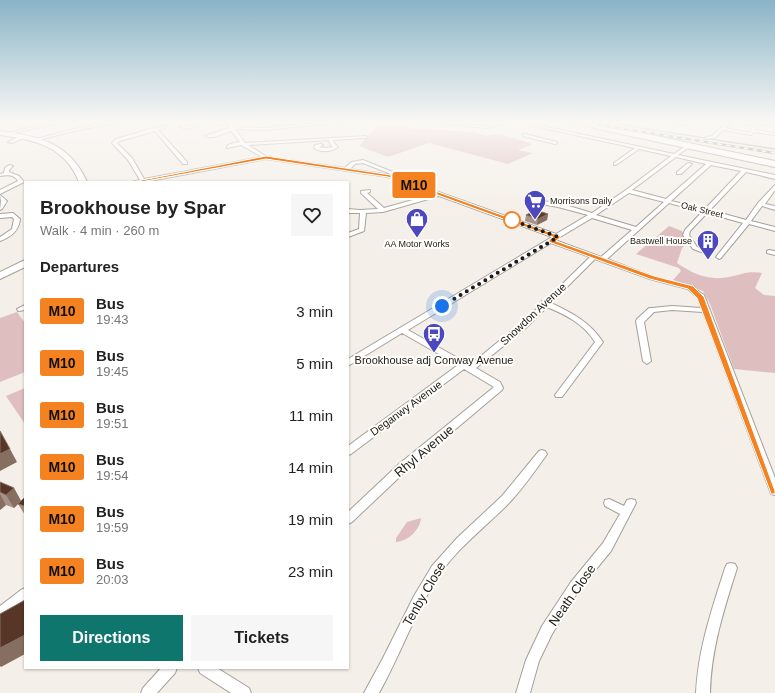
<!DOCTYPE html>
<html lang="en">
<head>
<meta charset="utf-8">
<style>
  :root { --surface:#fff; --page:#f6f6f6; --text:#222; --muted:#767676; --accent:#0f766e }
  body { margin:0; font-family:Helvetica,sans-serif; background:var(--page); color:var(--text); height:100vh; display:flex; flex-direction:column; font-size:15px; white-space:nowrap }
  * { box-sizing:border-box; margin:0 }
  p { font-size:13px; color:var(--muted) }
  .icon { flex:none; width:22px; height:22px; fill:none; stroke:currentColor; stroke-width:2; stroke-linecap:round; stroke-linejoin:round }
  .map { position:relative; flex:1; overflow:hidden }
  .sheet { position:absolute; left:24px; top:181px; width:325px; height:488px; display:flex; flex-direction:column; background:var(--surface); border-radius:0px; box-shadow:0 1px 3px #0004 }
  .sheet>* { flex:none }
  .badge { padding:0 8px; border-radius:3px; font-size:14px; line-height:26px }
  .you { position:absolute; width:20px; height:20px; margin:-10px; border:3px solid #fff; border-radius:50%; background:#1a73e8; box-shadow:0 0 0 6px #1a73e833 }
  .map>.badge { position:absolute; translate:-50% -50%; box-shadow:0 0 0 2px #fff }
  h2 { padding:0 16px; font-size:15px; line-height:36px }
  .round { display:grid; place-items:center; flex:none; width:42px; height:42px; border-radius:0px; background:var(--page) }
  .overview { display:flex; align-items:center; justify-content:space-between; height:68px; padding:0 16px }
  h1 { font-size:19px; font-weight:600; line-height:30px }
  .action { display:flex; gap:8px; margin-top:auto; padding:8px 16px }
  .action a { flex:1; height:46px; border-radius:0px; background:var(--accent); color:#fff; font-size:16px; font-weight:600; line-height:46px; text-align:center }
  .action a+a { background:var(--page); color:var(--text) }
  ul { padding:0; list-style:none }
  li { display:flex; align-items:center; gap:12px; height:52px; padding:0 16px }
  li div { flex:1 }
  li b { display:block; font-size:15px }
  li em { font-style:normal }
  li .badge { min-width:44px; font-weight:700; text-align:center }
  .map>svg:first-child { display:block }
  .green { fill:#dfbec0 }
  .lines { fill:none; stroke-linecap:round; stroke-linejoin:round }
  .stream { stroke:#9bb595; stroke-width:1.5 }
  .street-casing { stroke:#a49f99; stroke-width:2 }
  .secondary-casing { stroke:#a49f99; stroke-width:2 }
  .highway-casing { stroke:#a49f99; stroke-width:2 }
  .street { fill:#fff; fill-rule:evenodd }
  .secondary { fill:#fff; fill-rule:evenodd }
  .highway { fill:#fff; fill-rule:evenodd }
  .rail-casing { stroke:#928e89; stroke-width:2.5 }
  .rail { stroke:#fffdfa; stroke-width:1.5; stroke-dasharray:4.5; stroke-linecap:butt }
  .wall { fill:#a69288 }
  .shaded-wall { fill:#866e61 }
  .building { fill:#573627; stroke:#866e61 }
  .line { fill:#f58220; stroke:#fff }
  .walk { stroke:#1d1b18; stroke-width:4; stroke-dasharray:0 7.2 }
  .stop-dot { fill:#fff; stroke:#f58220; stroke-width:2 }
  .labels { text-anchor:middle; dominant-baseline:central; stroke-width:4; stroke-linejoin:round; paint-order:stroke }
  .far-poi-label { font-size:9px; fill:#1d1b18; stroke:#fffdfa; text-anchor:start }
  .far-street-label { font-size:9px; fill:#1d1b18; stroke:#fffdfa }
  .street-label { font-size:11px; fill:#1d1b18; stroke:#fffdfa }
  .poi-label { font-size:11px; fill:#1d1b18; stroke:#fffdfa }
  .near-street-label { font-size:13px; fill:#1d1b18; stroke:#fffdfa }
</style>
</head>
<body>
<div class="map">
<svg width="775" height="693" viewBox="0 0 775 693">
  <rect width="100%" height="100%" fill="#f4efe8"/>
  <g class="green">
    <path d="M0 121H59L23 128 0 125Z"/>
    <path d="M381 121H391L412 128 474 132 487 136 495 134 504 135 533 144 518 150 533 153 508 164 429 143 388 157 359 146Z"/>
    <path d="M669 226 682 231 688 243 682 248 677 263C693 274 709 281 729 277 745 274 745 271 762 273L755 288 764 295 775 296V373L734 369 710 304 703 291 673 280 681 271 679 268 636 254Z"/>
    <path d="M17 312 25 323V372L0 382V318Z"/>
    <path d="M25 388V424L6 396Z"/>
    <path d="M421 518C420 530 408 541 396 542V538L407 522Z"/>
  </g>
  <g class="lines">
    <g class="stream">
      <path d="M603 122 705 138"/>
      <path d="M710 139 775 149"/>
    </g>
    <g class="street-casing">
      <g id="street">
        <path d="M61 121H67L5 135 3 134Z"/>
        <path d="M123 121H130L83 129 38 140 36 139 83 127Z"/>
        <path d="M201 121 229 123V121H233V127L265 128 325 122 363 121 362 123 325 124 265 130 235 129 245 143 366 136V138H364L333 140 334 143 338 147C331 152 321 153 314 148L315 145 321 144 323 145 319 147 326 148 333 147 330 144 329 140 248 145 267 157 345 168 351 162 363 160 395 173 391 174 363 163 355 164 350 169 391 175 556 234 588 215 558 207 525 201V199L559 203 592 213 626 190 671 156 639 149 616 165H614V163L635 148 529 125 528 123 674 154 687 145 689 146V147L678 155 775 175V179L746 172 710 210 746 220 758 203 775 185V190L765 204 775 206V210L762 206 751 221 775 227V231L749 224 721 258 719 259 716 257 743 223 707 213 690 231 689 235 697 247 712 253 709 255 707 254 693 249 683 235 685 230 702 212 669 203 607 259 654 277 692 287 704 295 775 478V495L771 494 770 491 703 312 672 310 654 312 644 322 651 361 647 364 643 361 636 321 637 319 649 308H652L672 306 701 308 698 298 688 289 650 279 595 259 551 303C572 313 590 322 603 342L562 397H556L555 395 595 342C584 324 566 315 547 307L527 327 476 368 500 382 503 388 502 390 407 470 352 522 348 524V512L399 464 494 387 464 369 351 454 348 455V446L458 365 402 333 348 366V359L552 237 439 196 383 212 366 213 364 231 348 237V233L359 229 360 213H348V209L360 210 378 209 361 193V191L370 190V192L367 193 384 208 434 194 388 177 266 159 145 182H132L140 180 128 160 112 143 116 139 154 128 166 126V128L158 130 187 162V164H183L155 131 120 141 117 143 132 158 144 179 262 157 241 145 227 148V146L230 144 240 142 231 131C223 133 213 140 205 136L229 128 228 125 202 123 187 129 180 127 182 126 187 127ZM676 157 706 164 666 199 632 190ZM711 165 741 171 705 209 671 201ZM629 193 664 202 636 227 596 215ZM592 218 632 230 601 257 555 240ZM551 243 590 257 545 301H542V304L521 323 470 365 408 330Z"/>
        <path d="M417 121C439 118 463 125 485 126 494 126 503 120 512 121L487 128Z"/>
        <path d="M550 121H562L590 124 588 125Z"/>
        <path d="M621 121H625L621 123 619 122Z"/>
        <path d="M665 121H671L682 123 685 121H689L683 125Z"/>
        <path d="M728 121H732L725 128 750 133 753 125 739 123V121L753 123 755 121 775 124V126L757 123 755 130 775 133V135L754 132 751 135 723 130 715 138 706 139V137L712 136Z"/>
        <path d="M525 134 557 142V143L555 144 523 136V134Z"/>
        <path d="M23 135 27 136 12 143 8 142Z"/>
        <path d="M688 163 692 164 681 174H677V172Z"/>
        <path d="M9 165 13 166 9 170V172L19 176 24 182 0 194V190L18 181C14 174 7 175 0 176V174L4 173 5 168Z"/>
        <path d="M0 195 7 201 2 209 0 210 1 201Z"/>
        <path d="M13 213 20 219C19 231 11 237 0 241V237L12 229 14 219 12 217 0 218V214Z"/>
        <path d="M769 250 775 251V255L767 253V251Z"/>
        <path d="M25 305V310L18 311 17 309Z"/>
        <path d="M542 450 545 451 547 454 545 457C534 472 523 488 510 502 487 526 459 546 440 574 415 611 401 654 379 693H364L383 658 414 596 432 566 457 538 502 496 539 451Z"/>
        <path d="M609 499 624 506 627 500 631 499 635 500 636 503 611 551 579 590 552 634 539 661 530 693H516L526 660 542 626 571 582 603 543 620 514 605 506 604 503 605 500Z"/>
        <path d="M731 563 735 564 737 568C724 609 711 649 710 693H696C698 649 712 609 725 568L727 564Z"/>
        <path d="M25 588V602L4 618 0 620V606L21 590Z"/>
        <path d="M161 668H177L175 673 157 693H141L143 688Z"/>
        <path d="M198 668H217L249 688 251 693H231L200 673Z"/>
      </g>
    </g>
    <g class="secondary-casing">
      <g id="secondary">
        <path d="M0 131C39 136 70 143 87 182H79C65 146 35 140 0 135Z"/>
        <path d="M25 260V267L0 279V272Z"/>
      </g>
    </g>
    <g class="highway-casing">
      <path id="highway" d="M575 121H585L775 161V167L598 129Z"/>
    </g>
    <use href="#street" class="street"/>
    <use href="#secondary" class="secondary"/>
    <use href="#highway" class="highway"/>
    <g class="rail-casing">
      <path id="rail" d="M575 121 775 153"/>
    </g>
    <use href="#rail" class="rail"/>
  </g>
  <g class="wall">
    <path d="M548 214 547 220 537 225 525 221 526 215Z"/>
    <path d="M0 482 14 488 21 501 25 497V515L18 504 14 508 6 505 0 510Z"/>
  </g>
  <g class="shaded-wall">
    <path d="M548 214 547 220 537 225 538 219Z"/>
    <path d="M10 449 17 462 0 471V454Z"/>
    <path d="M14 488 21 501 14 508 6 495Z"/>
    <path d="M0 494 6 505 0 510Z"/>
    <path d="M25 635V654L1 667 0 666V648Z"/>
  </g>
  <g class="building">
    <path d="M536 210 548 214 538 219 526 215Z"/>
    <path d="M0 431 10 449 0 454Z"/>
    <path d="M0 482 14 488 6 495 0 492Z"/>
    <path d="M25 497V506L18 504Z"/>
    <path d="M25 600V635L0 648V614Z"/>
  </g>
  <linearGradient id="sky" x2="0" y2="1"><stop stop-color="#89b4c7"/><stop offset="0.56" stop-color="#faf8f5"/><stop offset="1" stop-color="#faf8f5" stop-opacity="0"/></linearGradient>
  <rect width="775" height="218" fill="url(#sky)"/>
  <path class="line" d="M266 156 391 175 560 236V238L556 241 654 276 693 286 704 297 775 491V494H771L770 491 697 298 688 289 650 279 549 242V240L553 237 388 177 266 159 135 183 132 182Z"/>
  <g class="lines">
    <path class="walk" d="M442 306 558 237 512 220"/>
  </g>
  <defs>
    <g id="supermarket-pin" transform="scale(1.15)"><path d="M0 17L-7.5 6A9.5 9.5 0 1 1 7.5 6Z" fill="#4c48be" stroke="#fffdfa"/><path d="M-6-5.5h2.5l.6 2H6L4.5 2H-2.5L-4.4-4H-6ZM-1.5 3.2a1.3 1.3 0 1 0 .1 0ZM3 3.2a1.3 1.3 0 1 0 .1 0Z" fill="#fff"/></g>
    <g id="shop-pin" transform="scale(1.15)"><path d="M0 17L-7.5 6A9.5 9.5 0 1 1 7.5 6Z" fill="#4c48be" stroke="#fffdfa"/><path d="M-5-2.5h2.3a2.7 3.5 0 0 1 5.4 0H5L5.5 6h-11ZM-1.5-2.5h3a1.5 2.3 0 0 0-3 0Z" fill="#fff"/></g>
    <g id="building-pin" transform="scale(1.15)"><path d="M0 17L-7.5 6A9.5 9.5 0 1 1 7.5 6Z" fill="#4c48be" stroke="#fffdfa"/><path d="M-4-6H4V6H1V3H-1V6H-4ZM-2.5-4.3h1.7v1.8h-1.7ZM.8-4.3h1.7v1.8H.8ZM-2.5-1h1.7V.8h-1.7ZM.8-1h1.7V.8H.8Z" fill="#fff"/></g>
    <g id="bus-pin" transform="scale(1.15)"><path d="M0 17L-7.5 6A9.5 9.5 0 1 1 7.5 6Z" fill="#4c48be" stroke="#fffdfa"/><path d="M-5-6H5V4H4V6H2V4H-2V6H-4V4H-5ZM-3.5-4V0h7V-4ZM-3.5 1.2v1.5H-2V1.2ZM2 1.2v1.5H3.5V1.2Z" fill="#fff"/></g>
  </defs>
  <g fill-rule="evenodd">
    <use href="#supermarket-pin" x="535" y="201"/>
    <use href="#shop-pin" x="417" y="219"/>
    <use href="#building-pin" x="708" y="241"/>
    <use href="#bus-pin" x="434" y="334"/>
  </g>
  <circle class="stop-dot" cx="512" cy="220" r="8"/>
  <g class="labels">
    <g class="far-poi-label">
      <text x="550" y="201">Morrisons Daily</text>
      <text x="692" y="241" text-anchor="end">Bastwell House</text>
      <text x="417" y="244" text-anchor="middle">AA Motor Works</text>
    </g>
    <g class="far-street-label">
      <text transform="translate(702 210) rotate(14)">Oak Street</text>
    </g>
    <g class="street-label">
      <text transform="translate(533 314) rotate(-43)">Snowdon Avenue</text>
      <text transform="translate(406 408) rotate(-36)">Deganwy Avenue</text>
    </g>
    <g class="poi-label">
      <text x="434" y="360">Brookhouse adj Conway Avenue</text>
    </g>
    <g class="near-street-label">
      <text transform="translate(424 451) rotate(-40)">Rhyl Avenue</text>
      <text transform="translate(424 594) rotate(-60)">Tenby Close</text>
      <text transform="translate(572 595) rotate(-55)">Neath Close</text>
    </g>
  </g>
</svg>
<div class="you" style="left:442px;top:306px"></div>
<b class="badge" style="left:414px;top:185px;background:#f58220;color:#111">M10</b>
<section class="sheet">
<div class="overview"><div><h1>Brookhouse by Spar</h1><p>Walk · 4 min · 260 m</p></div><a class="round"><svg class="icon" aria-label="heart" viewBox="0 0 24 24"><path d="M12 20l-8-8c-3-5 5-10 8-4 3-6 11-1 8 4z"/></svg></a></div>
<h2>Departures</h2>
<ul>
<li><span class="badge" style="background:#f58220;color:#111">M10</span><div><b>Bus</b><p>19:43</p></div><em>3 min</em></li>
<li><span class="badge" style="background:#f58220;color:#111">M10</span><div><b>Bus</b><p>19:45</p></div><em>5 min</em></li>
<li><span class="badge" style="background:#f58220;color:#111">M10</span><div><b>Bus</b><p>19:51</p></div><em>11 min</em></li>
<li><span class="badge" style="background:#f58220;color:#111">M10</span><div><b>Bus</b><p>19:54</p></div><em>14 min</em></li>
<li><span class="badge" style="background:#f58220;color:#111">M10</span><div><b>Bus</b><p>19:59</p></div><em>19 min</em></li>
<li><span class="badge" style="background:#f58220;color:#111">M10</span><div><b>Bus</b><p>20:03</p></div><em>23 min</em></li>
</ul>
<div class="action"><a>Directions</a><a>Tickets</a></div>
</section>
</div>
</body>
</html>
